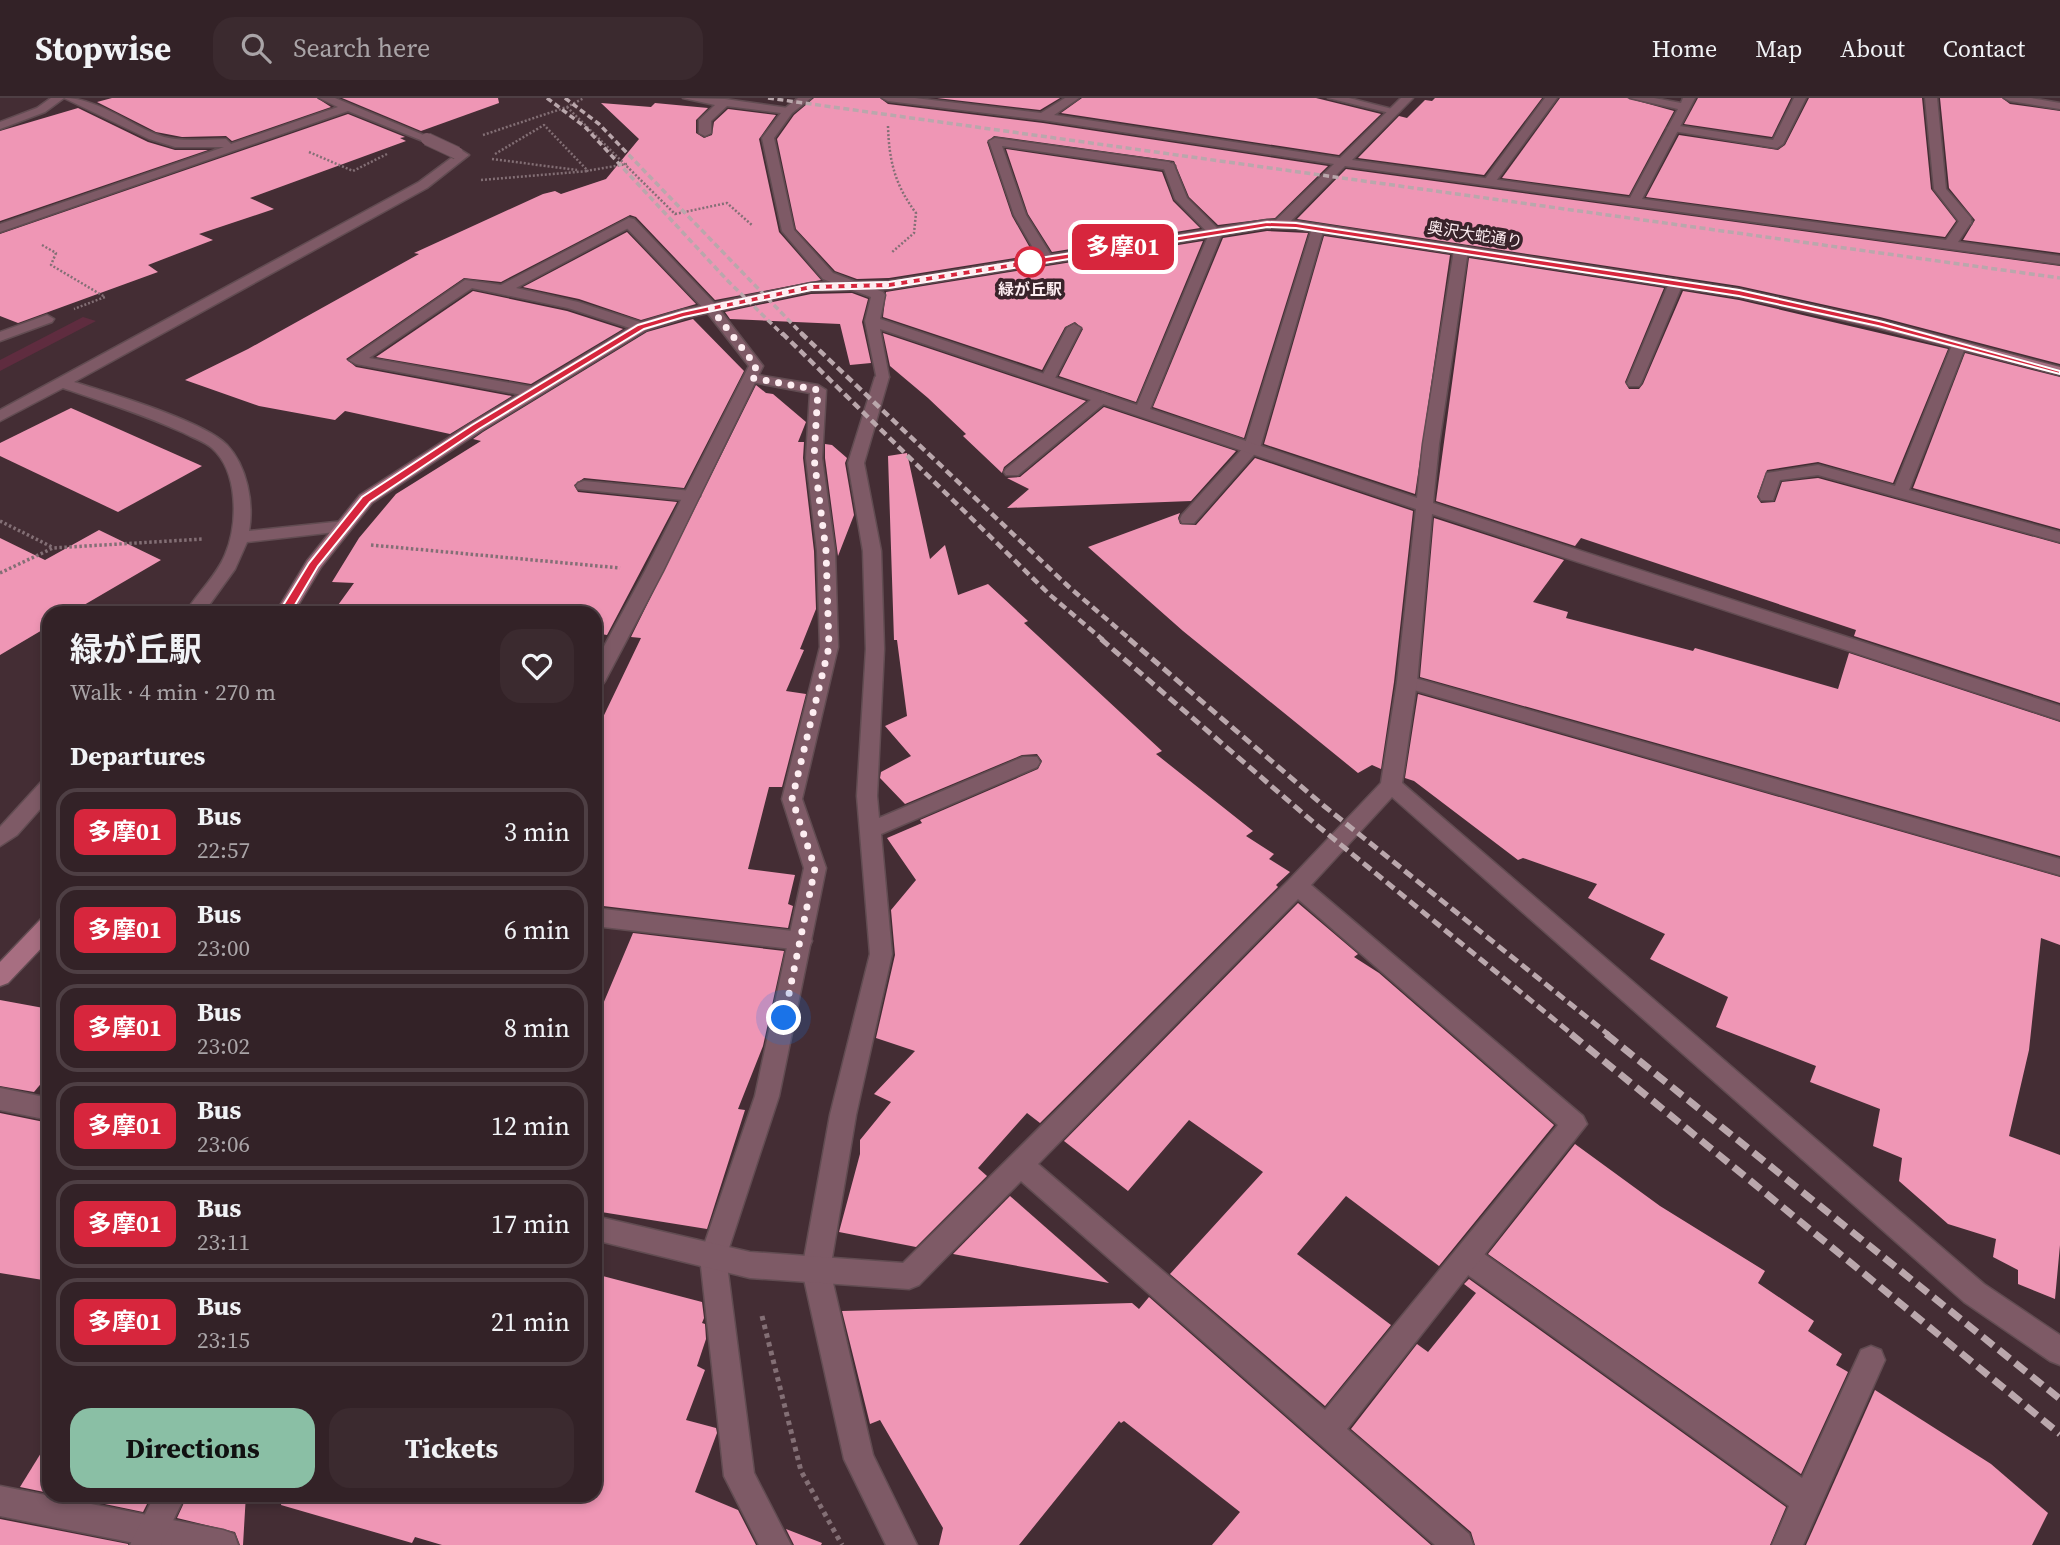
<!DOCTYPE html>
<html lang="en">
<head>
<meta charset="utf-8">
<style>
  :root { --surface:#332227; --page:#3b2a2f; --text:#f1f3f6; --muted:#a9a4a7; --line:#4e3f44; --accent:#8abfa5 }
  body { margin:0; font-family:"Source Serif 4","Noto Sans JP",serif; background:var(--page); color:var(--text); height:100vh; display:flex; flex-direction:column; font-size:26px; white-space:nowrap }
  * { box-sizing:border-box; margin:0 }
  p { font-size:23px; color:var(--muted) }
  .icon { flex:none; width:38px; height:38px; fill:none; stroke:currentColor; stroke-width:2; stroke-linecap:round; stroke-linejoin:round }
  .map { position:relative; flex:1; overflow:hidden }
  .side { position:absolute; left:42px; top:508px; width:560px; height:896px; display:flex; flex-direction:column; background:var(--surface); border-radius:21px; box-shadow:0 4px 10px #0003,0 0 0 2px var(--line) }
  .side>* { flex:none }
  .badge { padding:0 14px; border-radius:10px; font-size:24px; line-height:46px }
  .you { position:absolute; width:35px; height:35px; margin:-18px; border:5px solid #fff; border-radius:50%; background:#1a73e8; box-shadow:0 0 0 10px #1a73e833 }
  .map>.badge { position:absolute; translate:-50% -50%; box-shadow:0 0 0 4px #fff }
  h2 { padding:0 28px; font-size:26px; line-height:63px }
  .round { display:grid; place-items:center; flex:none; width:74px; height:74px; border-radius:21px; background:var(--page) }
  .headline { display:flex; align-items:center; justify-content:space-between; height:119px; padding:0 28px }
  h1 { font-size:33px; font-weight:700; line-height:52px }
  .primary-button { display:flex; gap:14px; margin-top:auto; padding:14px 28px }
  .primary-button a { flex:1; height:80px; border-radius:21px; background:var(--accent); color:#111; font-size:28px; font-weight:700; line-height:80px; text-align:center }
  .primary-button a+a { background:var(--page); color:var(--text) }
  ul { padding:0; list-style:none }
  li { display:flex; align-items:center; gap:21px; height:88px; margin:0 14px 10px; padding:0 14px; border:4px solid var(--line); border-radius:21px }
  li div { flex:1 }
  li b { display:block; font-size:26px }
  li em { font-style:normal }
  li .badge { min-width:77px; font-weight:700; text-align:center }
  header { display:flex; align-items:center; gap:42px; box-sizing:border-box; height:98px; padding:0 35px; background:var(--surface); border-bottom:2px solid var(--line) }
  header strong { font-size:33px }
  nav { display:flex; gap:38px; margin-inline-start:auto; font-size:24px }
  .search { width:490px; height:63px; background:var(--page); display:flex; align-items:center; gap:18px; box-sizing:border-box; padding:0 24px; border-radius:21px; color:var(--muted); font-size:26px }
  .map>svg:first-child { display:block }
  .green { fill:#5f2c3f }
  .building { fill:#ef96b5 }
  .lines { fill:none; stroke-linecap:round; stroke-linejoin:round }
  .lane-casing { stroke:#624c52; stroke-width:3 }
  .street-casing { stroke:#624c52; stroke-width:3 }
  .secondary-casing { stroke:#624c52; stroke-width:3 }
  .path-far2 { stroke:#836f75; stroke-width:2.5; stroke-dasharray:2 2; stroke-linecap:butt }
  .path-far1 { stroke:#836f75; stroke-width:3.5; stroke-dasharray:2.5 2.5; stroke-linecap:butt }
  .path { stroke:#836f75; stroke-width:5; stroke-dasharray:4.5 4.5; stroke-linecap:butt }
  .lane { fill:#7e5a66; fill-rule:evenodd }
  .street { fill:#7e5a66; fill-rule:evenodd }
  .secondary { fill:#a76e81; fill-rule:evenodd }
  .rail-far3 { stroke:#baa7ac; stroke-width:3.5; stroke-dasharray:6 3.5; stroke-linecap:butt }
  .rail-far2 { stroke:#baa7ac; stroke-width:4.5; stroke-dasharray:8 4.5; stroke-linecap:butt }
  .rail-far1 { stroke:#baa7ac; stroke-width:5; stroke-dasharray:10 5; stroke-linecap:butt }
  .rail { stroke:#baa7ac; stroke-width:7; stroke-dasharray:14 7; stroke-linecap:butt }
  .lane-bridge-casing { stroke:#624c52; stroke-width:14; stroke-linecap:butt }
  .lane-bridge { stroke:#7e5a66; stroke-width:12 }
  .line { fill:#d7263d; stroke:#fff; stroke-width:2 }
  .walk { stroke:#fdedf1; stroke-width:7; stroke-dasharray:0 12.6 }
  .stop-dot { fill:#fff; stroke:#d7263d; stroke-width:3.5 }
  .labels { text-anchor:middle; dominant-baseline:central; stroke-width:7; stroke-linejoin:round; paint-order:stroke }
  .far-street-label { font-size:16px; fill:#fdedf1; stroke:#39232a }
  .far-stop-label { font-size:16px; font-weight:bold; fill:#fdedf1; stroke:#39232a }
</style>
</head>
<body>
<header>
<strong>Stopwise</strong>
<div class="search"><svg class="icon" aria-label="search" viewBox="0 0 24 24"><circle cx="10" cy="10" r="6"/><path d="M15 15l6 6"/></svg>Search here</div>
<nav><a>Home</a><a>Map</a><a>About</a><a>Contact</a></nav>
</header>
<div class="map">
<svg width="2060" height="1447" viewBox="0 0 2060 1447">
  <rect width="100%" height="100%" fill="#442d34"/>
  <path class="green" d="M83 219 96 223 0 273V262Z"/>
  <g class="building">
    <path d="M112 0H317L331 9 232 43 226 38 182 39 156 34 97 4Z"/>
    <path d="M342 0H498L499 5 421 33Z"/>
    <path d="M814 0H880L888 6 1043 25 1328 68 1275 120 1218 127 1189 99 1174 63 994 38 987 44 1012 118 1034 157 889 180 857 181 835 173 796 131 777 41 794 17Z"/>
    <path d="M937 0H1060L1040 12Z"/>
    <path d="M1082 0H1316L1381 16 1339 57 1061 15Z"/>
    <path d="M1435 0H1542L1484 77 1358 60 1399 18 1407 20 1425 2 1432 3Z"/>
    <path d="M1560 0H1627L1674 13 1629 97 1502 80Z"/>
    <path d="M1698 0H1791L1772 39 1684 26Z"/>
    <path d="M1809 0H1922L1931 91 1956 123 1945 139 1646 99 1679 37 1778 52 1785 47Z"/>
    <path d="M1940 0H2002L2010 6 2060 13V155L1963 142 1975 122 1949 90Z"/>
    <path d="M601 5 651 9 655 5 708 10 696 22V35L704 40 712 37 714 24 728 11 776 17 759 41 779 134 821 182 715 202 636 119 630 117 501 184 464 180 346 261 356 269 512 298 450 336 345 313 335 322 259 308 185 282 248 251 419 156 414 155 543 96 555 93 561 96 606 81 639 41Z"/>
    <path d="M78 10 148 44 175 52H208L0 123V33Z"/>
    <path d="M348 16 405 39 400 40 406 43 250 100 274 111 199 136 213 142 148 167 158 174 18 225 0 218V136Z"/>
    <path d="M1006 51 1162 74 1173 103 1200 130 1052 154 1028 116Z"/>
    <path d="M1346 71 2060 168V266L1880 219 1739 188 1297 121Z"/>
    <path d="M1267 133 1308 135 1244 340 1153 309 1223 140Z"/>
    <path d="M627 134 696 206 641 222 579 201 523 189Z"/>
    <path d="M1324 138 1450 157 1415 396 1264 346Z"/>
    <path d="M1203 143 1136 304 1059 278 1083 231 1075 224 1065 229 1042 272 883 219 886 194Z"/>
    <path d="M1469 160 1664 190 1625 284 1629 291H1639L1643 286 1683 193 1739 202 1948 251 1893 385 1818 364 1767 372 1757 399 1761 405 1775 404 1782 384 1818 380 2060 446V605L1854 538 1856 532 1581 440 1575 448 1436 403Z"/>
    <path d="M473 193 567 213 623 231 531 286 376 259Z"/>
    <path d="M852 195 868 201 862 224 871 265 850 267 840 226 730 221 725 214 811 196Z"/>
    <path d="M693 221 744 273 684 390 584 380 574 387 578 394 677 404 607 537 595 535V514L524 507 523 514H333L354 485 332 484 359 440 396 396 481 343 473 341 483 334 647 234Z"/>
    <path d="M883 235 1086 303 1004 369 1002 375 963 338 966 336 928 300 890 268Z"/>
    <path d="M1965 255 2060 279V431L1913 390Z"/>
    <path d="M756 287 766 295 773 296 806 324 798 344H804L803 360 814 453 816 511 800 551 804 552 786 593 806 596 782 689H769L748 771 795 777 788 806 793 808 788 830 595 807V636L641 540 631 539Z"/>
    <path d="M1104 309 1236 353 1191 403 1007 410 1029 391 1007 380 1020 379Z"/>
    <path d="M71 310 105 325 202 368 118 414 0 358V345Z"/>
    <path d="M825 346 832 347 847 360 845 365 854 417 838 458 825 360Z"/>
    <path d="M907 355 930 461 945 447 958 497 988 486 1028 523 1024 525 1162 653 1156 656 1253 733 1246 738 1274 756 1269 761 1290 774 1276 787 1278 789 1040 1025 1027 1015 978 1070 987 1078 916 1149 839 1134 860 1056V1042L891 1004 874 996 915 953 876 940 895 857 891 812 916 782 887 740 922 725 920 722 1038 671 1042 663 1037 656 1022 657 905 706 880 680 881 674 911 658 885 628 907 618 897 542H894L888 358Z"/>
    <path d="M1255 360 1413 413 1394 584 1381 671 1372 667 1358 675 1183 533 1088 449 1180 415 1178 420 1180 426 1196 427Z"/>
    <path d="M1434 420 1564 462 1533 504 1568 514 1566 520 1693 553 1695 550 1838 591 1849 555 2060 624V758L1420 579Z"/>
    <path d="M99 432 161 462 72 514H49V528L0 557V440L45 462Z"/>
    <path d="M1418 596 2060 779V847L2041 840 2029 952 2009 1038 2060 1057V1147L2055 1201 2018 1186V1172L1993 1159 1996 1141 1948 1126 1899 1083 1902 1060 1873 1048 1880 1011 1810 984 1816 968 1716 929 1728 899 1650 861 1665 836 1588 800 1597 786 1523 760 1518 762 1414 683 1405 680Z"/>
    <path d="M1298 805 1358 856 1354 859 1379 875 1554 1027 1439 1168 1346 1098 1297 1156 1391 1227 1325 1308 1170 1176 1263 1074 1189 1022 1128 1093 1064 1043Z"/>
    <path d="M633 835 784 853 763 948 738 1011 745 1012 707 1131 595 1113V925Z"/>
    <path d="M0 902 49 911V976L34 994 0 988Z"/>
    <path d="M0 1015 49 1025V1183L0 1175Z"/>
    <path d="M1575 1046 1660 1108 1765 1173 1758 1185 1814 1223 1808 1233 1842 1256 1836 1267 1848 1274 1801 1376 1488 1156Z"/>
    <path d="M1010 1098 1109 1185 953 1156Z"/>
    <path d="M595 1176 702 1204 704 1220 702 1225 705 1226 706 1241 697 1268 705 1272 686 1322 716 1330 717 1335 695 1394 738 1412 756 1447H442L415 1439 412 1445 281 1407 283 1396H595Z"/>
    <path d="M1469 1181 1786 1409 1770 1447H1475L1471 1434 1351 1331 1417 1246 1428 1254 1476 1195 1464 1186Z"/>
    <path d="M1149 1199 1431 1447H1212L1240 1414 1124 1323 1121 1325 1119 1323 1019 1447H939L943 1430 880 1322 870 1326 842 1213 1132 1205 1139 1211Z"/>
    <path d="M1875 1292 1991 1366 2048 1415 2032 1447H1806Z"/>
    <path d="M49 1342V1395L20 1389Z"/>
    <path d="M57 1396H152L143 1414Z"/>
    <path d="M188 1396H246L243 1447H240L235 1434 177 1420Z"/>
    <path d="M0 1421 128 1446V1447H0Z"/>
    <path d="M786 1431 822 1445 821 1447H794Z"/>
  </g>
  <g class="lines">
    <g class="lane-casing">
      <g id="lane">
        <path d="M51 0H64L45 14 0 31V24L37 10Z"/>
        <path d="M64 0C96 0 126 24 155 36 178 45 203 41 226 41L231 46 338 9 319 0H335L433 41 423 43 348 13 0 134V126L224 49H175L149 41Z"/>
        <path d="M683 0 725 1 788 10 794 13 788 16 727 8 711 23V35L705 38 699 35V22L715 7Z"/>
        <path d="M1328 0H1349L1400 13 1394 16Z"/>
        <path d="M1545 0H1557L1493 87H1485V81Z"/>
        <path d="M1794 0H1806L1783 46 1777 50 1673 33 1667 30 1673 27 1773 42Z"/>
        <path d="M1925 0H1937L1946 91 1971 120V126H1961L1934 91Z"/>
        <path d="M995 40 1169 64 1175 68 1169 72 1002 48 1026 117 1054 162 1047 166 1040 162 1014 117 989 43Z"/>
        <path d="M453 52H461L469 57 427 90 74 284C109 295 204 323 227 347 247 368 254 405 249 433L344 423 352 428 344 433 247 444 235 471 204 514H186C197 495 216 479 225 457 238 427 239 374 212 350 204 343 193 340 184 335 145 317 104 304 63 290L0 323V312L419 84 454 58 451 55Z"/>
        <path d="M629 120 635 124 634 127 516 190 578 204 646 226V232H636L568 210 472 190 369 260 533 289 541 294 538 297 533 299 356 266 349 262 465 182 501 187Z"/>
        <path d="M1318 126 1324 130 1260 350 1194 425H1182L1180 421 1182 417 1244 349 1312 130Z"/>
        <path d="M1676 181 1683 185 1641 285 1639 288H1629L1627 285 1669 185Z"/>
        <path d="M47 217 54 221 52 224 0 243V234Z"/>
        <path d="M1074 226 1081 230 1054 282 1052 285H1042L1040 282 1067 230Z"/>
        <path d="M1959 243 1966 247 1909 392 2060 434V444L1818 377 1780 382 1773 402H1761L1759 398 1767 375 1818 367 1895 388 1952 247Z"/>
        <path d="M882 275 889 279 864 365 881 453 884 551 877 698 879 720 1023 659H1037L1040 664 1037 669 881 736 892 856 856 1017 830 1172 873 1357 917 1447H886L844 1361 802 1172 830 1017 870 856 857 698 866 551 863 453 848 365 875 279Z"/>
        <path d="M752 276 818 287 826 292 822 360 835 453 838 549 802 701 826 770 779 998 726 1159 754 1375 791 1447H759L724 1378 700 1159 755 998 804 770 782 701 820 549 817 453 806 360 810 295 747 283 745 280 747 277Z"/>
        <path d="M1102 295 1107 297 1110 300 1107 303 1018 377H1006L1004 374 1006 371 1097 297Z"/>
        <path d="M584 383 692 393 700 398 692 403 578 391 576 388 578 385Z"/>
        <path d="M1407 578 2060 761V777L1400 588 1397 584 1400 580Z"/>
        <path d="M49 681V701L17 737 0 748V729L42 683Z"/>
        <path d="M1467 1148 1477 1151 1802 1380 1861 1252 1871 1248 1881 1252 1885 1262 1803 1447H1772L1789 1408 1457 1169 1454 1160 1457 1151Z"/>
        <path d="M0 1388 223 1432 234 1436 238 1447H145L0 1418Z"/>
      </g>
    </g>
    <g class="street-casing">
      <g id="street">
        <path d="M798 0H811L792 15 774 40 794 132 833 175 883 194 885 197 880 221 1137 307 1209 136 1175 101 1163 68 1173 65 1187 100 1222 135 1150 311 1417 400 1423 346 1454 152 1456 149H1466L1468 152 1439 346 1433 405 2060 608V622L1432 416 1417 584 1402 685 1984 1186 2060 1237V1267L2050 1263 1964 1204 1392 699 1311 787 1583 1018 1587 1026 1347 1331 1469 1436 1473 1447H1435L1021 1083 919 1187 909 1191 750 1180 595 1142V1118L750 1154 903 1165 1289 782 1381 685 1397 584 1416 411 880 231 889 279 887 282H877L865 223 871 199 823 181 782 133 762 40 784 11ZM1298 801 1558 1027 1325 1312 1038 1066Z"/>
        <path d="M882 0H915L1041 15 1065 0H1079L1054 17 1340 60 1401 0H1413L1352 62 1630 100 1678 11 1630 0H1654L1681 5 1683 0H1695L1642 101 1946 142 1961 120 1966 119 1972 123 1958 144 2060 158V166L1345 68 1286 128 1281 129 1275 125 1276 122 1334 66 1043 22 888 3Z"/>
        <path d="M2004 0H2031L2060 5V11L2010 3Z"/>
        <path d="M629 120 634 121 716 207 763 268 663 473 605 583 602 587 595 589V565L645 473 749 268 706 213 624 127 623 124Z"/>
        <path d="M595 810 801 834 809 837 812 843 809 849 801 852 595 828Z"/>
        <path d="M0 990 49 1000V1022L0 1012Z"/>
        <path d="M155 1396H186L161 1447H130Z"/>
      </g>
    </g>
    <g class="secondary-casing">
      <g id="secondary">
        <path d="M1267 122 1296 123 1739 191 1879 222 2060 269V277L1877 230 1739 199 1296 131 1267 130 889 191 811 193 685 220 646 232 482 332 372 405 321 469 294 514H276L307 463 360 397 470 326 636 226 682 212 811 185 889 183Z"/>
        <path d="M49 818V842L8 885 0 888V864L41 821Z"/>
      </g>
    </g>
    <g class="path-far2">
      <path d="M567 9 675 116 727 105 753 128"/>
      <path d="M888 28C889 63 895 87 916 115L914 135 891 155"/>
      <path d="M483 37 567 9 584 0"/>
      <path d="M309 54 353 73 387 56"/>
      <path d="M495 56 544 27 588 73"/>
      <path d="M492 61 577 72"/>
      <path d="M586 73 627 66"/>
      <path d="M481 82 589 73"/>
      <path d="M42 147 56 155 51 167 105 199 74 211"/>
    </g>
    <g class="path-far1">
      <path d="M0 423 52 449"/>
      <path d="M371 447 620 470"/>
      <path d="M0 475 53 450 203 441"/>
    </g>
    <path class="path" d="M762 1218 801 1373 842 1447"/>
    <use href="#lane" class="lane"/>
    <use href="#street" class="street"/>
    <use href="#secondary" class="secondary"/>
    <g class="rail-far3">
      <path d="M547 0 585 29 727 182 783 237"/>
      <path d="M565 0 599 26 803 237"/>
      <path d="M768 0 2060 180"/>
    </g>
    <g class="rail-far2">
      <path d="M782 235 1050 497 1103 542"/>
      <path d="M801 235 1069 489 1131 542"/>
    </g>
    <g class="rail-far1">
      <path d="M1101 541 1313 724 1573 937"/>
      <path d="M1129 541 1324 708 1609 937"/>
    </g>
    <g class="rail">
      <path d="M1571 936 2060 1336"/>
      <path d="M1606 936 2060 1301"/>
    </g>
    <g class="lane-bridge-casing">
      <path id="lane-bridge" d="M427 41 457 55"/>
    </g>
    <use href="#lane-bridge" class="lane-bridge"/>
  </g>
  <path class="line" d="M1267 124 1296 125 1739 192 1883 224 2060 273V276L1878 228 1739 198 1296 130 1267 129 889 190 811 192 684 219 644 231 479 331 370 404 318 468 289 517 279 514 309 465 362 399 472 327 638 227 682 214 811 186 889 184Z"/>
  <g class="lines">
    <path class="walk" d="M784 920 815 770 792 701 829 549 826 453 814 360 818 292 752 280 756 268 711 210 811 189 889 187 1030 164"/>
  </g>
  <circle class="stop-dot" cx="1030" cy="164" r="14"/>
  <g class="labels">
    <g class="far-street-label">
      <text transform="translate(1475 136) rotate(9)">奥沢大蛇通り</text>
    </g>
    <g class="far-stop-label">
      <text x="1030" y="191">緑が丘駅</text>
    </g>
  </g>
</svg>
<div class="you" style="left:784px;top:920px"></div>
<b class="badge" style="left:1123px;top:149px;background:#d7263d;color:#fff">多摩01</b>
<section class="side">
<div class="headline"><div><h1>緑が丘駅</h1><p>Walk · 4 min · 270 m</p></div><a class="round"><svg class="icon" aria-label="heart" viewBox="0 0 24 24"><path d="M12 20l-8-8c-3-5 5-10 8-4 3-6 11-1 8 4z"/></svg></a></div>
<h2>Departures</h2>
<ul>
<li><span class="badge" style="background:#d7263d;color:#fff">多摩01</span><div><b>Bus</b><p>22:57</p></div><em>3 min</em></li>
<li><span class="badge" style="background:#d7263d;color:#fff">多摩01</span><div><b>Bus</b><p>23:00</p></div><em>6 min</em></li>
<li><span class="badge" style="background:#d7263d;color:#fff">多摩01</span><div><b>Bus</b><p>23:02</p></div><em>8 min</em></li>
<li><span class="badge" style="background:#d7263d;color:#fff">多摩01</span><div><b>Bus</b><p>23:06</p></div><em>12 min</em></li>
<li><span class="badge" style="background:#d7263d;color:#fff">多摩01</span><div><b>Bus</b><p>23:11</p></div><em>17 min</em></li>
<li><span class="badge" style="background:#d7263d;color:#fff">多摩01</span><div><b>Bus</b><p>23:15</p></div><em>21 min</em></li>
</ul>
<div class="primary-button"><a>Directions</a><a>Tickets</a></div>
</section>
</div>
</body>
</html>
